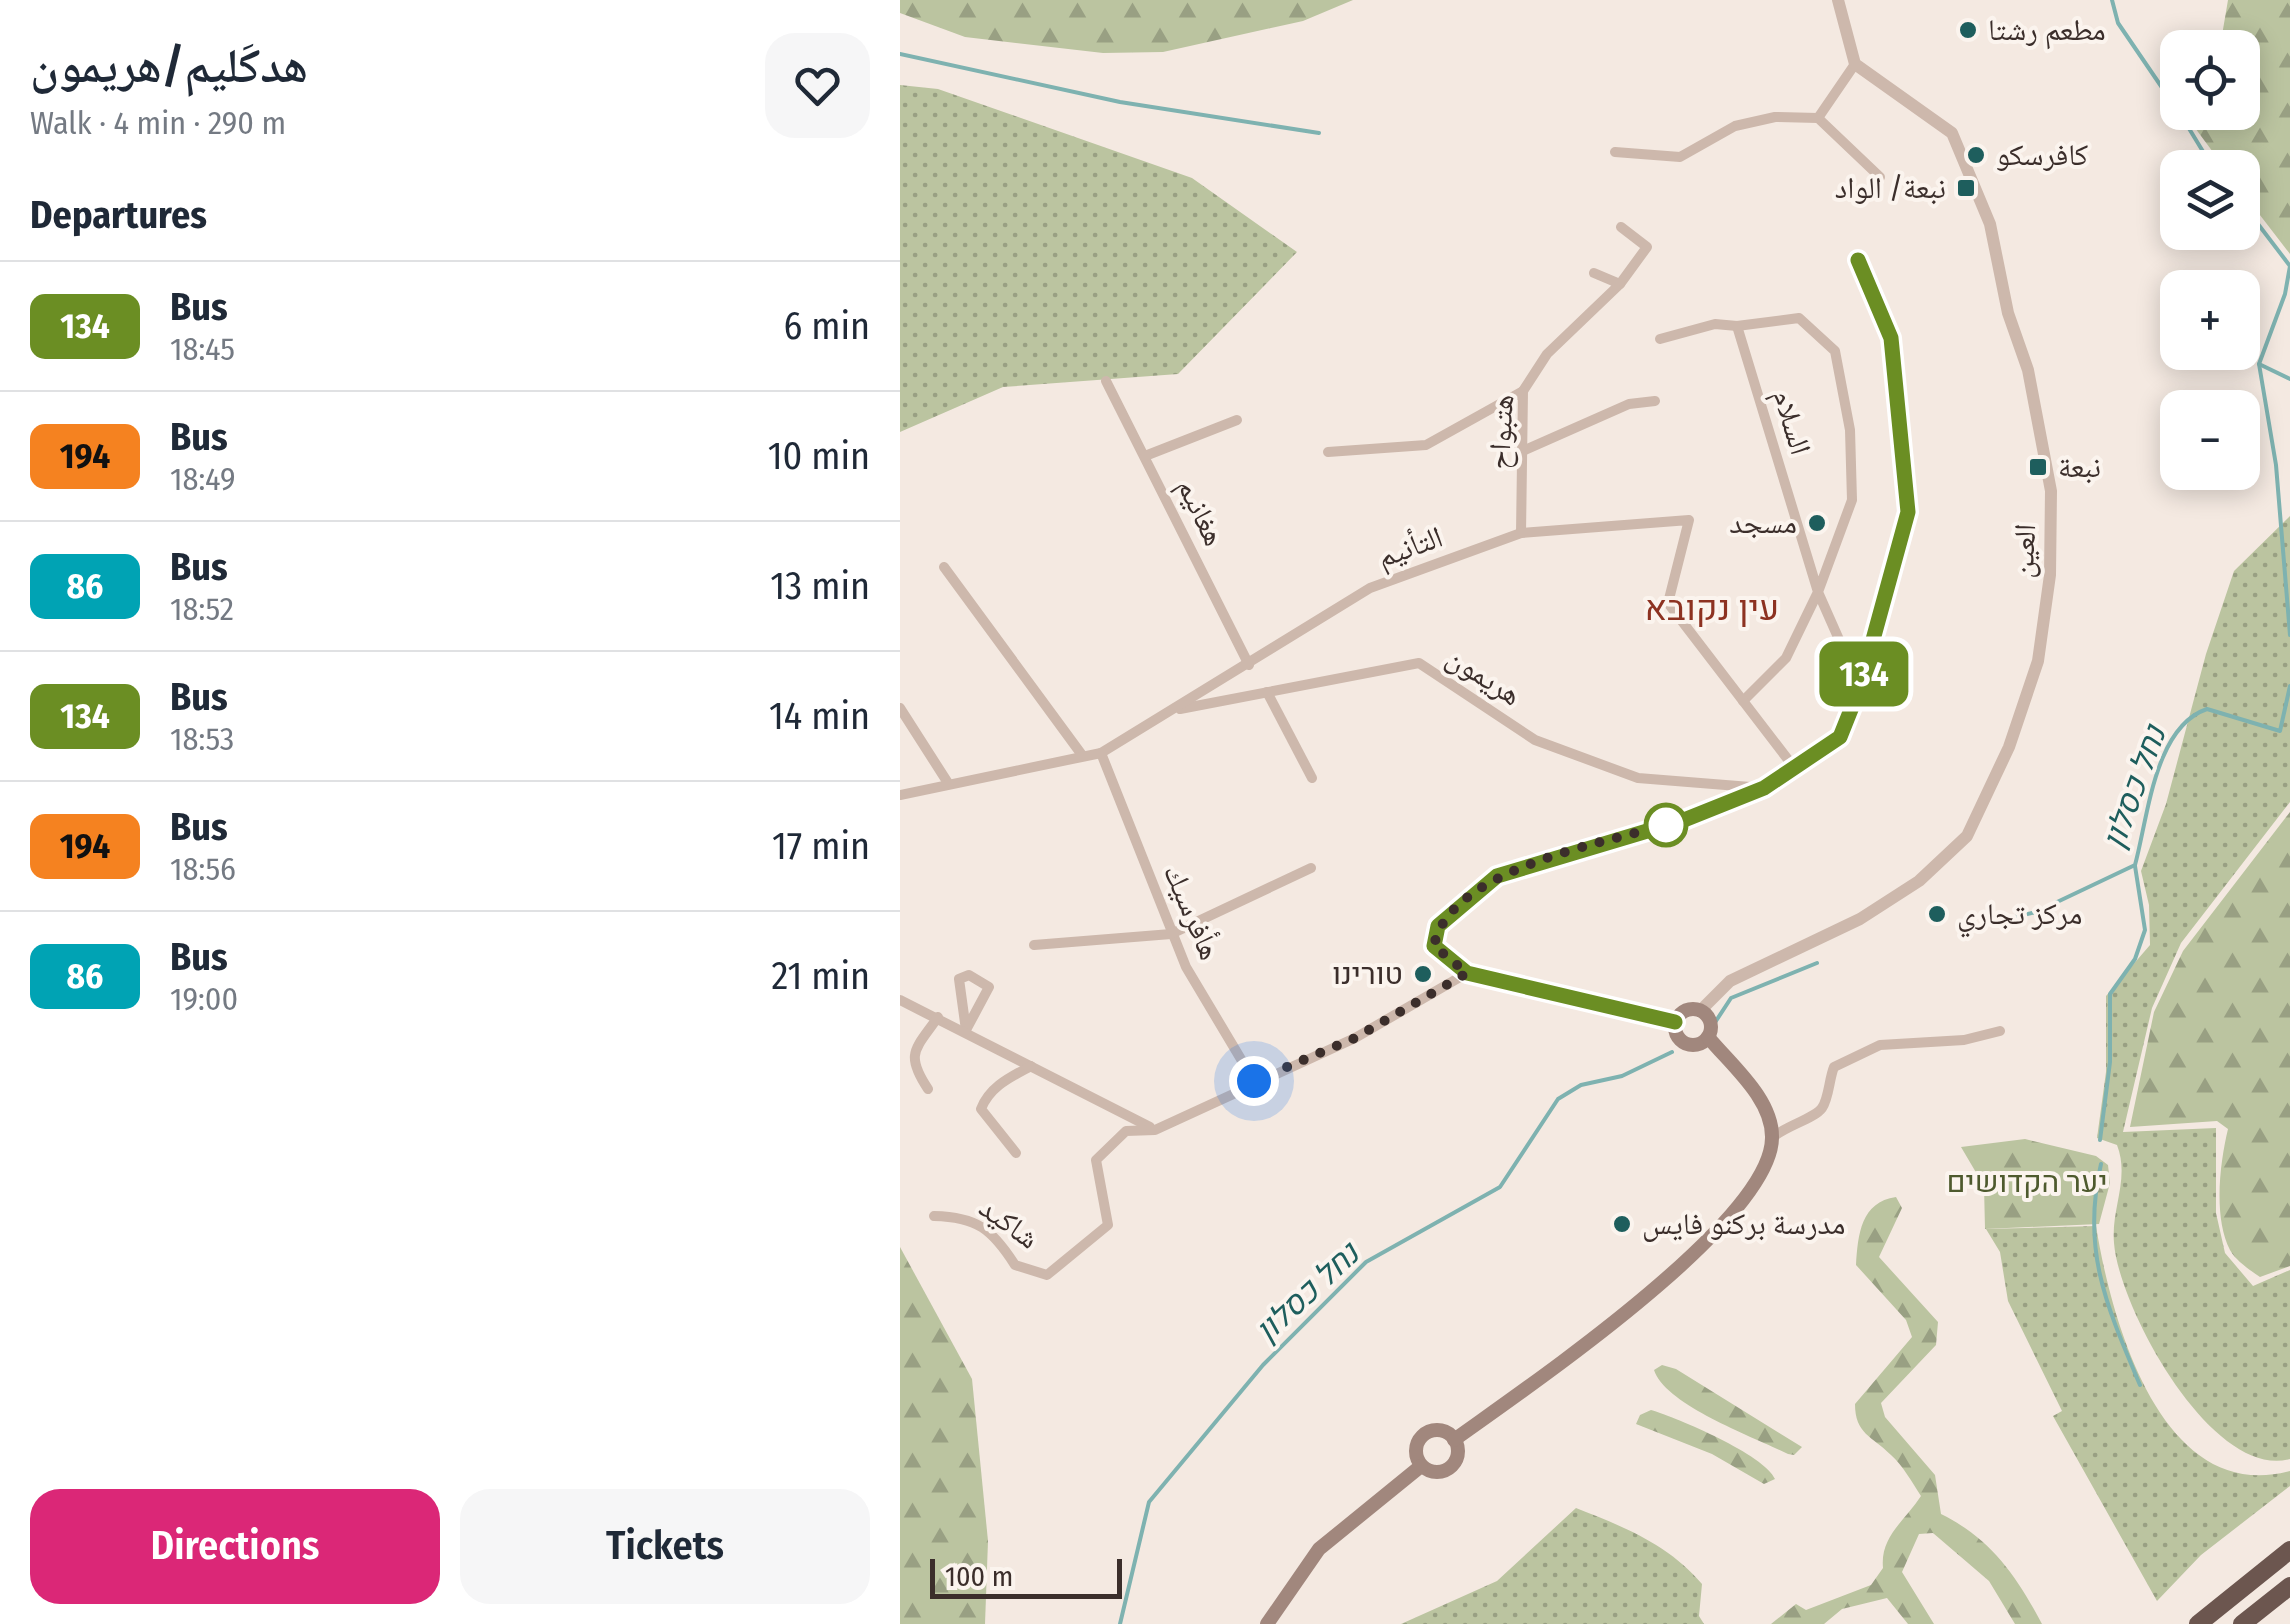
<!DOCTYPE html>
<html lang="en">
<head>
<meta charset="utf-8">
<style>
  :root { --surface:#fff; --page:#f6f6f7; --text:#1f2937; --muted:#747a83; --line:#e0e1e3; --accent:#db2777 }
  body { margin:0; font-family:"Fira Sans Condensed","Noto Naskh Arabic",Heebo,sans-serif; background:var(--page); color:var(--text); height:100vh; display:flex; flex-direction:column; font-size:38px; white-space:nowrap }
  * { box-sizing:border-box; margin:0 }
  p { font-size:32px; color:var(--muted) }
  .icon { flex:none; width:55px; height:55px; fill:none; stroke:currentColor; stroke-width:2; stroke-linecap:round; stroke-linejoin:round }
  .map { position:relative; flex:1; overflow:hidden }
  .sheet { display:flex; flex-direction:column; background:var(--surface); width:900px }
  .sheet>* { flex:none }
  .badge { padding:0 20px; border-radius:15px; font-size:35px; line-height:65px }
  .buttons { position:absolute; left:1260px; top:30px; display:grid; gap:20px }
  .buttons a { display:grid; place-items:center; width:100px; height:100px; border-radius:20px; background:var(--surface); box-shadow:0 5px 25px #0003; font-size:50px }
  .scale { position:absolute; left:30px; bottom:25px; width:192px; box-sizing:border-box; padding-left:10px; border:5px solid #3b2e2b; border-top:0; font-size:28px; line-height:35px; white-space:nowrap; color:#3b2e2b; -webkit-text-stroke:8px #fbf4ee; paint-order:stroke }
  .you { position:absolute; width:50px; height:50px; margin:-25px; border:8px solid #fff; border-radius:50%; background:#1a73e8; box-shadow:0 0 0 15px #1a73e833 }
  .map>.badge { position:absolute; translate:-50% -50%; box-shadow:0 0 0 5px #fff }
  h2 { padding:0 30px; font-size:38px; line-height:90px }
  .round { display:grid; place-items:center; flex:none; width:105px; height:105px; border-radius:30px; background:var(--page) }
  .summary { display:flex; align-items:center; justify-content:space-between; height:170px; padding:0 30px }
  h1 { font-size:48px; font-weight:600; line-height:75px }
  .cta { display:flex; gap:20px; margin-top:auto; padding:20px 30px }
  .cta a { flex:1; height:115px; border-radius:30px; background:var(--accent); color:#fff; font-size:40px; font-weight:600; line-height:115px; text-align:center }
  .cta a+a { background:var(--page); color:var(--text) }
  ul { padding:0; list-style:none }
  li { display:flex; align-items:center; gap:30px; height:130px; padding:0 30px; border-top:2px solid var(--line) }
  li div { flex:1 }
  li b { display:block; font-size:38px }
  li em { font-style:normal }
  li .badge { min-width:110px; font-weight:700; text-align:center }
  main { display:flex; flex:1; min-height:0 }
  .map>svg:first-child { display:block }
  .grass { fill:url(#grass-dots) }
  .forest { fill:url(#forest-firs) }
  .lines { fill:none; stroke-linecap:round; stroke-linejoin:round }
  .stream { stroke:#7eb2b0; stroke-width:4 }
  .minor { stroke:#cdb8ac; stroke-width:10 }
  .tertiary { stroke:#cdb8ac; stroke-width:12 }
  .secondary { stroke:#a1877d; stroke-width:14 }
  .trunk { stroke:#6c564f; stroke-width:18 }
  .line-casing { stroke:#fff; stroke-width:22 }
  .line { stroke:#6b8e23; stroke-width:15 }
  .walk { stroke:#3b2e2b; stroke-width:10; stroke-dasharray:0 18 }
  .poi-dot { fill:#1e5e5d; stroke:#fbf4ee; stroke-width:4 }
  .stop-dot { fill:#fff; stroke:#6b8e23; stroke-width:5 }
  .labels { text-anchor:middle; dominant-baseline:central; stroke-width:8; stroke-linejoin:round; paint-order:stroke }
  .poi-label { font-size:30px; fill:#3b2e2b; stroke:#fbf4ee; text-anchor:start }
  .street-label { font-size:30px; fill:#3b2e2b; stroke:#fbf4ee }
  .park-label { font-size:30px; fill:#4e5a2e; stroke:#fbf4ee }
  .water-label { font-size:32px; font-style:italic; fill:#1e5e5d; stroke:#fbf4ee }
  .quarter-label { font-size:35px; fill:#8d3221; stroke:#fbf4ee }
</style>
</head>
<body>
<main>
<section class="sheet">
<div class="summary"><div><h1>هدكَليم/هريمون</h1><p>Walk · 4 min · 290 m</p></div><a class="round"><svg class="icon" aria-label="heart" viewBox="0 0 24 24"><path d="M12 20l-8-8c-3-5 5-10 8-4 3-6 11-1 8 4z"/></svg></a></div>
<h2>Departures</h2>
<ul>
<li><span class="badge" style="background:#6b8e23;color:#fff">134</span><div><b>Bus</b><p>18:45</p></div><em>6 min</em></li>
<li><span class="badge" style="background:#f58220;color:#111">194</span><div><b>Bus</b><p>18:49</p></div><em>10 min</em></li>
<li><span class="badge" style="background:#00a3b4;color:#fff">86</span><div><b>Bus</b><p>18:52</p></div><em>13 min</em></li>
<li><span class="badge" style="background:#6b8e23;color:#fff">134</span><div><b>Bus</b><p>18:53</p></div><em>14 min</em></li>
<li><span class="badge" style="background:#f58220;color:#111">194</span><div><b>Bus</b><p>18:56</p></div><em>17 min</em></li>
<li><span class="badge" style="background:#00a3b4;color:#fff">86</span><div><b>Bus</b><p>19:00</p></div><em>21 min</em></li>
</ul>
<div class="cta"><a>Directions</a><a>Tickets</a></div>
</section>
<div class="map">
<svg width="1390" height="1624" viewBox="0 0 1390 1624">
  <defs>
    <pattern id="grass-dots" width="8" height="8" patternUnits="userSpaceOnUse" patternTransform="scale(2.5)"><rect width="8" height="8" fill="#bbc4a0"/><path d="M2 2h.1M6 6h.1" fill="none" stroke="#99a083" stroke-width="1.8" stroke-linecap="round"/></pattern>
    <pattern id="forest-firs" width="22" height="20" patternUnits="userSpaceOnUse" patternTransform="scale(2.5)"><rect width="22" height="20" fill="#bbc4a0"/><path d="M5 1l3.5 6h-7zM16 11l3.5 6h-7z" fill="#99a083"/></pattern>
  </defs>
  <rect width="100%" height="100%" fill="#f4e9e1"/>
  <g class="grass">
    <path d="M0 85 38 89 292 178 397 252 278 374 103 387 0 432Z"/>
    <path d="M1390 516V802L1281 943 1252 1008 1223 1132 1316 1128V1213L1325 1253 1353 1286 1390 1270V1459C1312 1480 1219 1308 1214 1243 1211 1208 1230 1179 1217 1145L1197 1138 1206 1072V996L1250 945 1249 905 1241 871 1266 804 1306 654 1334 571Z"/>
    <path d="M1196 1226C1211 1319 1261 1506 1390 1471V1486L1301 1555 1257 1601 1153 1416 1162 1411 1108 1301 1100 1252 1086 1229Z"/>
    <path d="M676 1508C724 1527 768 1544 802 1584L799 1616 804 1624H501L597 1581Z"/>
  </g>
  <g class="forest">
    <path d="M0 0H453L403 21 263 52 203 53 65 37 0 13Z"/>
    <path d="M1328 0H1390V254L1343 193 1342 168 1324 167 1284 113 1342 112V48L1320 47Z"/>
    <path d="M1390 812V1266L1360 1277C1350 1270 1336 1261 1330 1250 1313 1217 1320 1162 1328 1129L1317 1121 1230 1127 1254 1012 1283 951Z"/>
    <path d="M1125 1139 1196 1156 1208 1165 1210 1183 1199 1224 1085 1229 1084 1186 1061 1147Z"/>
    <path d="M996 1197 1002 1208 979 1257 1038 1322 1036 1345 981 1403 985 1417 1035 1475 1041 1514C1091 1539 1116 1575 1142 1624H1115L1089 1581 1033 1533 1019 1534 1002 1572 1034 1624H1008L987 1598 942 1609 924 1624H871L896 1604 906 1610 971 1585 983 1568C980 1536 1005 1521 1021 1496 1012 1482 1003 1466 991 1455 972 1436 955 1434 955 1404L1012 1337 1006 1320 956 1265C958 1234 961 1202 996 1197Z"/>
    <path d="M0 1247 72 1379 88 1541 85 1624H0Z"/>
    <path d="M762 1365 776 1369 902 1447 894 1455 888 1454C854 1437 765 1405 754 1370Z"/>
    <path d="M751 1410C778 1418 865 1455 875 1479L864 1484 812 1454 736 1424 740 1415Z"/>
  </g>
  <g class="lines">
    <g class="stream">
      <path d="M1212 0 1218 23 1278 111"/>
      <path d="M0 54 220 102 419 133"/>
      <path d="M1279 112 1313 168"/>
      <path d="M1342 203 1390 266"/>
      <path d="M1390 266 1385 294 1359 364 1376 465 1390 635"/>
      <path d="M1359 364 1390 379"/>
      <path d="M1089 923 1136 912 1235 865C1248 818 1254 727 1307 709L1380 731 1390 686"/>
      <path d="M814 1024 831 998 917 963"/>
      <path d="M1200 1140 1210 1062V994L1235 959 1245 930 1235 866"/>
      <path d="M1201 1164C1181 1250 1207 1307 1240 1385"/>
      <path d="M220 1624 249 1502 363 1365 466 1262 600 1187 658 1099 681 1085 722 1076 772 1052"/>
    </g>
    <g class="minor">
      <path d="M918 118 980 177"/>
      <path d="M715 152 780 157 835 126 875 117 918 118 955 64"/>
      <path d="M720 284 747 247 721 227"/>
      <path d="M760 339 815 324 837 326"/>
      <path d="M206 381 349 665"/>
      <path d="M625 450 729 404 755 401"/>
      <path d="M428 452 526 445 623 391"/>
      <path d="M245 456 337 420"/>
      <path d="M621 533 623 391 647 354 720 284 694 273"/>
      <path d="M44 567 182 755"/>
      <path d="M367 692 412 778"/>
      <path d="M843 701 886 658 918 592 952 500 950 430 935 351 899 318 837 326 918 592 960 687"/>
      <path d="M0 708 48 783"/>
      <path d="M280 709 519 663 635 740 738 778 863 788"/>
      <path d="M201 753 286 967 354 1081"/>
      <path d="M0 795 201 753 470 588 621 533 789 520 768 603 896 770"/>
      <path d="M134 945 271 934 411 868"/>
      <path d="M69 975 89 987 66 1030 59 979Z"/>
      <path d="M0 1000 250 1127"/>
      <path d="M28 1089C4 1053 16 1049 38 1017"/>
      <path d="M872 1138C885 1126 914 1119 922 1108 929 1098 929 1079 934 1067L980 1045 1064 1040 1100 1031"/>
      <path d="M116 1153 81 1109C90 1086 111 1077 131 1066"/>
      <path d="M34 1216C77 1217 92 1229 115 1265L147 1275 208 1225 196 1160 226 1131 255 1130 455 1038 567 973"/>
    </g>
    <g class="tertiary">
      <path d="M801 1010 830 981 960 919 1019 881 1067 836 1109 747 1138 661 1150 575 1151 491 1128 370 1108 313 1090 224 1052 133 955 64 938 0"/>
      <path d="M775 1022 567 973 535 946 538 926 597 876 784 820 863 788 940 737 960 687 1008 512 991 338 958 259"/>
    </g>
    <g class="secondary">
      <circle cx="793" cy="1027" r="18"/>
      <circle cx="537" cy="1451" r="21"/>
      <path d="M554 1440C623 1390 871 1223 872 1138 873 1099 831 1065 808 1037"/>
      <path d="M367 1624 419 1549 521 1466"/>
    </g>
    <g class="trunk">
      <path d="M1298 1624 1390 1550"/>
      <path d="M1342 1624 1390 1586"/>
    </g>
  </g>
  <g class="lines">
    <g class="line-casing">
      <path id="line" d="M775 1022 567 973 534 946 538 926 597 876 784 820 864 788 940 737 960 687 1008 512 991 338 958 260"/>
    </g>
    <use href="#line" class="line"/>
    <path class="walk" d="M354 1081 455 1038 567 973 534 946C548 870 702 843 766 825"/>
  </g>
  <g class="poi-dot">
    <circle cx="1068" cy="30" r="10"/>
    <circle cx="1076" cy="155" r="10"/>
    <rect x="1056" y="178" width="20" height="20" rx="5"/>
    <rect x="1128" y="457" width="20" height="20" rx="5"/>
    <circle cx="917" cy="523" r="10"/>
    <circle cx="1037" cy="914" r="10"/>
    <circle cx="523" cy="974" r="10"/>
    <circle cx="722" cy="1224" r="10"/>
  </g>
  <circle class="stop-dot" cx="766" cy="825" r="20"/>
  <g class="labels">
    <g class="poi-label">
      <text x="1088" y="30">مطعم رشتا</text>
      <text x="1096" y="155">كافرسكو</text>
      <text x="1046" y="188" text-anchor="end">نبعة/ الواد</text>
      <text x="1158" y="467">نبعة</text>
      <text x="897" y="523" text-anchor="end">مسجد</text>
      <text x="1057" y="914">مركز تجاري</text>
      <text x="503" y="974" text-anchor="end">טורינו</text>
      <text x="742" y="1224">مدرسة بركنو فايس</text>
    </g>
    <g class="street-label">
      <text transform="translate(892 422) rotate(73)">السلام</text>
      <text transform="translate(601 432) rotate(-87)">هتبواح</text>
      <text transform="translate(301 512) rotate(64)">هغانيم</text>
      <text transform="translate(510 547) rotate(-20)">التأنيم</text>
      <text transform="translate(1124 551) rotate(-87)">العين</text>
      <text transform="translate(584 676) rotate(33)">هريمون</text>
      <text transform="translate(292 912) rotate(67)">هأفرسيك</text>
      <text transform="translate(109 1223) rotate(36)">شاكيد</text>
    </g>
    <g class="park-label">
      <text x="1127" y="1182">יער הקדושים</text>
    </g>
    <g class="water-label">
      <text transform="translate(1234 787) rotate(-70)">נחל כסלון</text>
      <text transform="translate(407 1292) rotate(-43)">נחל כסלון</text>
    </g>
    <g class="quarter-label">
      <text x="812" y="608">עין נקובא</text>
    </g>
  </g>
</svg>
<div class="buttons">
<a><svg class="icon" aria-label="locate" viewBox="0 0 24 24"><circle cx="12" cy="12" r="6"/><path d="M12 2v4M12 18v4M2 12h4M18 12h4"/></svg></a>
<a><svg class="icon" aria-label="layers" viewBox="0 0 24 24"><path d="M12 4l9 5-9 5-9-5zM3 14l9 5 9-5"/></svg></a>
<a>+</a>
<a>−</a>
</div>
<div class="scale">100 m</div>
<div class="you" style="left:354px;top:1081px"></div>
<b class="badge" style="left:964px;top:674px;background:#6b8e23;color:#fff">134</b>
</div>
</main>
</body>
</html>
